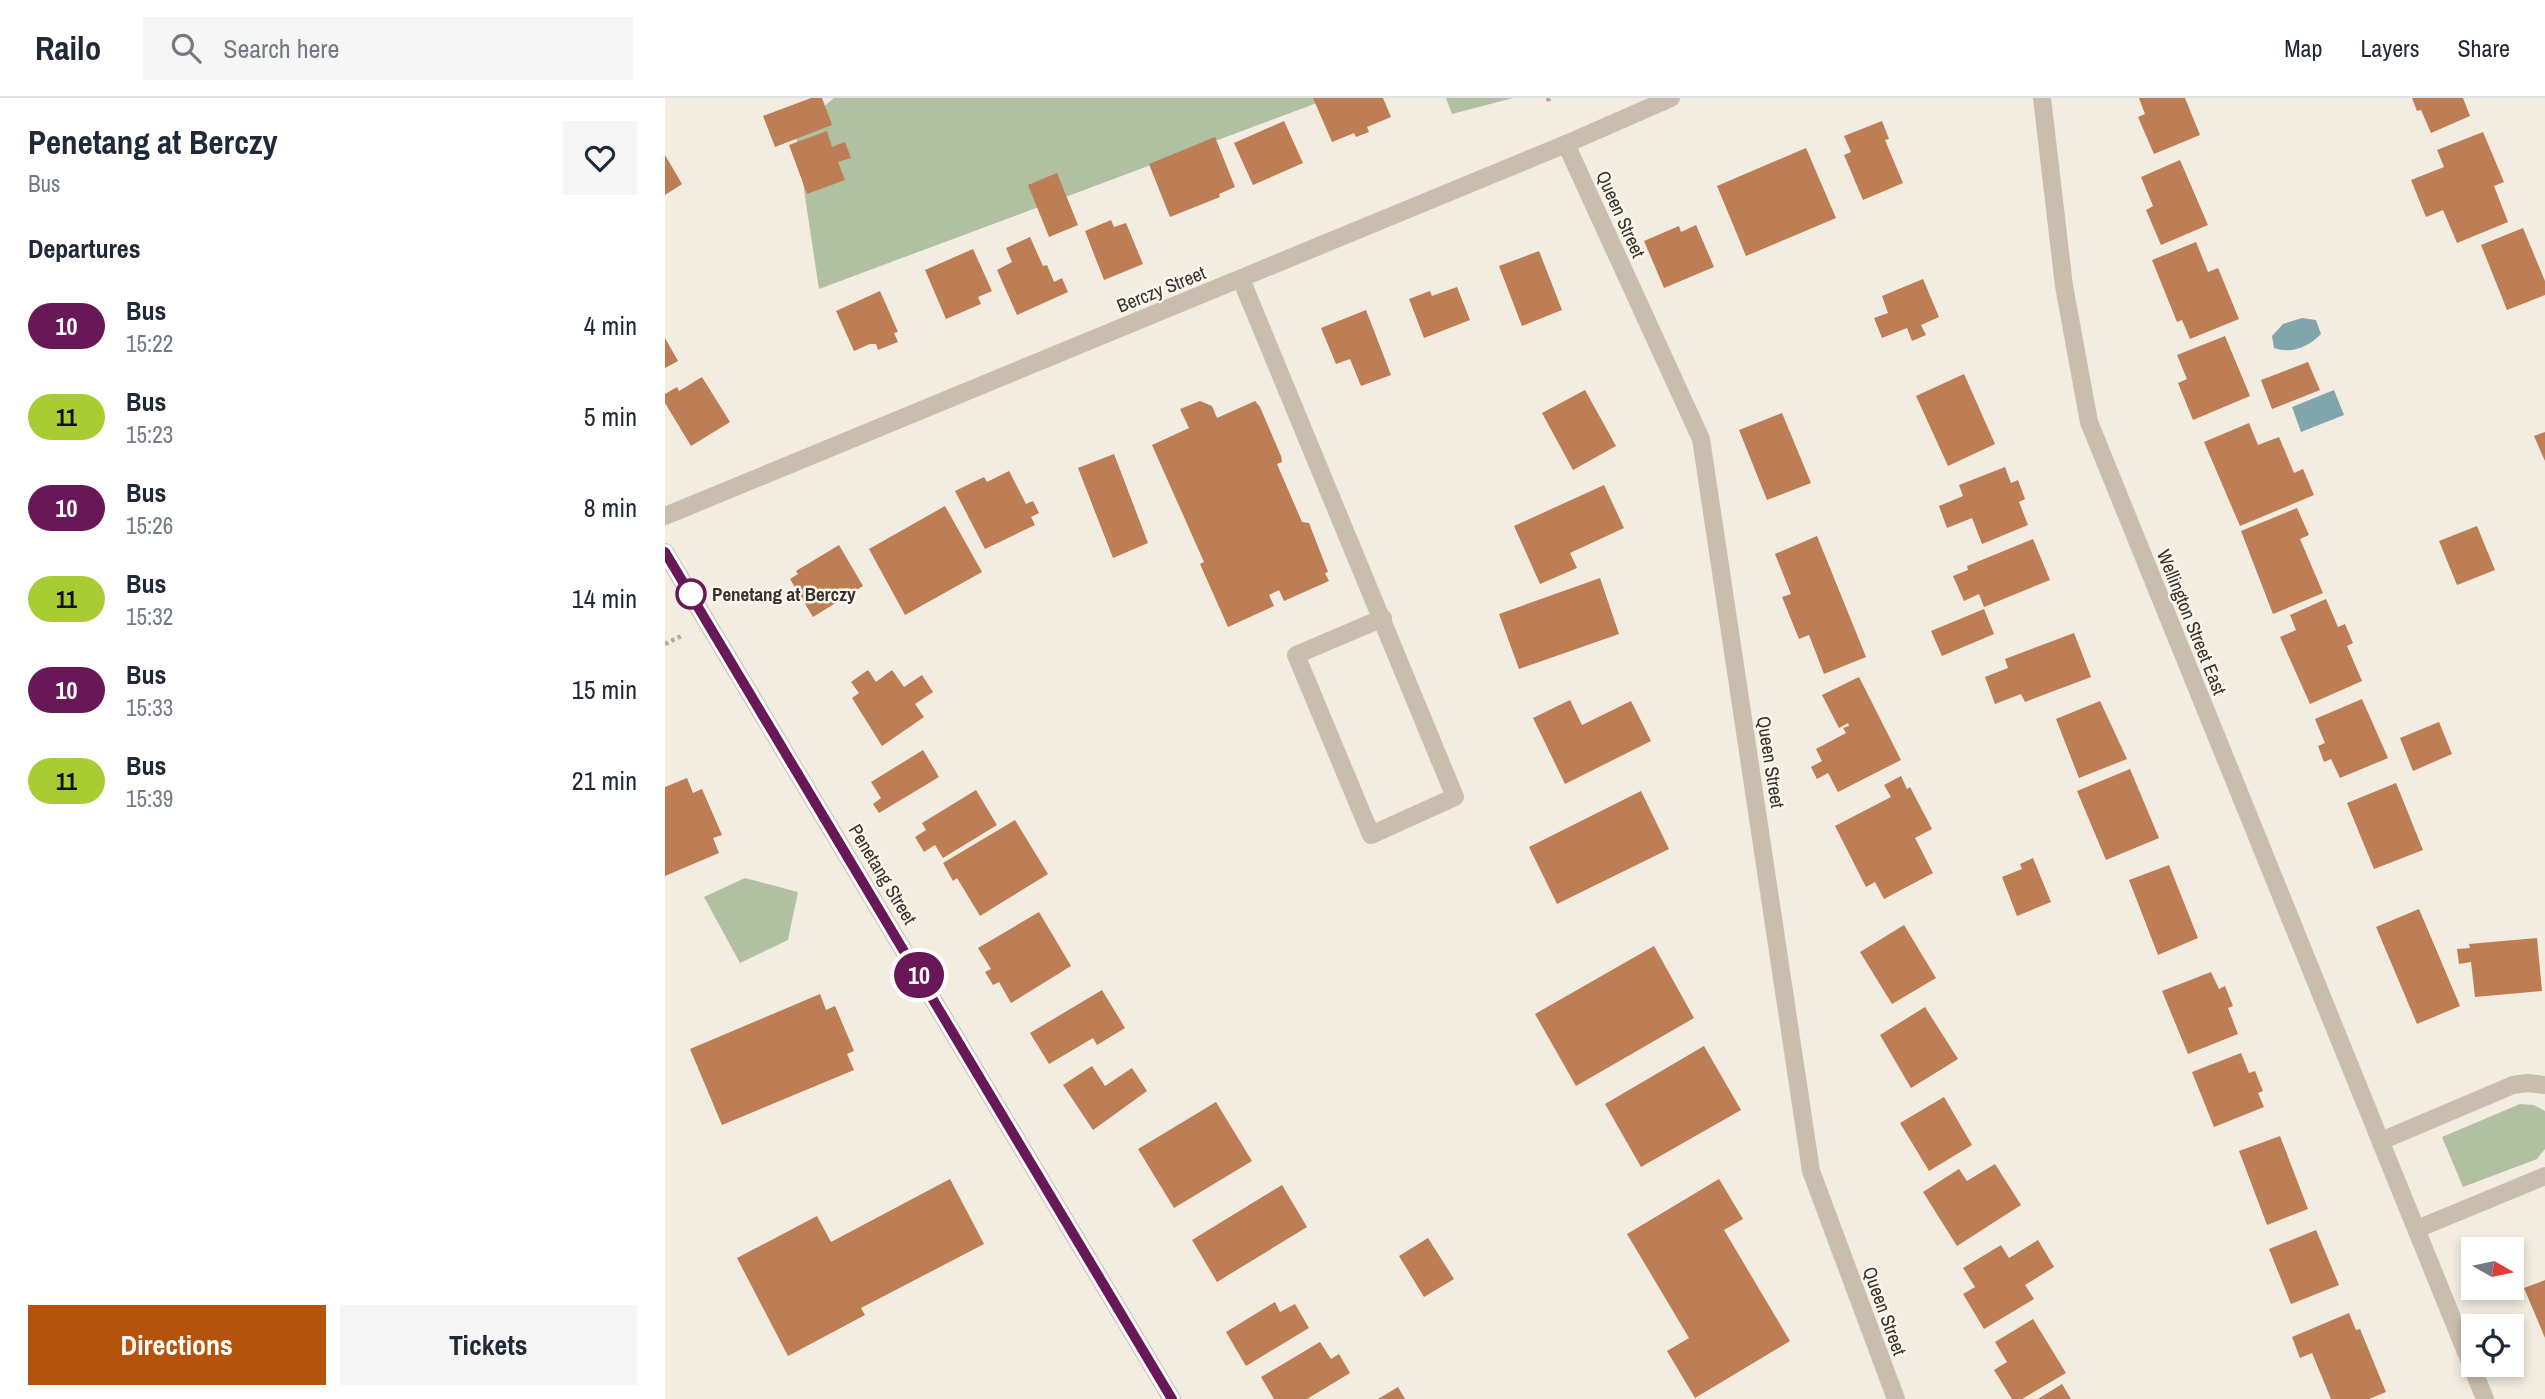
<!DOCTYPE html>
<html lang="en">
<head>
<meta charset="utf-8">
<style>
  :root { --surface:#fff; --page:#f6f6f7; --text:#1f2937; --muted:#747a83; --line:#e0e1e3; --accent:#b45309 }
  body { margin:0; font-family:"Archivo Narrow",sans-serif; background:var(--page); color:var(--text); height:100vh; display:flex; flex-direction:column; font-size:26px; white-space:nowrap }
  * { box-sizing:border-box; margin:0 }
  p { font-size:23px; color:var(--muted) }
  .icon { flex:none; width:38px; height:38px; fill:none; stroke:currentColor; stroke-width:2; stroke-linecap:round; stroke-linejoin:round }
  .map { position:relative; flex:1; overflow:hidden }
  .drawer { display:flex; flex-direction:column; background:var(--surface); width:665px }
  .drawer>* { flex:none }
  .badge { padding:0 14px; border-radius:23px; font-size:24px; line-height:46px }
  .needle { width:46px; rotate:99deg }
  .tools { position:absolute; left:1796px; top:1139px; display:grid; gap:14px }
  .tools a { display:grid; place-items:center; width:63px; height:63px; border-radius:0px; background:var(--surface); box-shadow:0 4px 10px #0003; font-size:35px }
  .map>.badge { position:absolute; translate:-50% -50%; box-shadow:0 0 0 4px #fff }
  h2 { padding:0 28px; font-size:26px; line-height:63px }
  .round { display:grid; place-items:center; flex:none; width:74px; height:74px; border-radius:0px; background:var(--page) }
  .headline { display:flex; align-items:center; justify-content:space-between; height:119px; padding:0 28px }
  h1 { font-size:33px; font-weight:800; line-height:52px }
  .primary-button { display:flex; gap:14px; margin-top:auto; padding:14px 28px }
  .primary-button a { flex:1; height:80px; border-radius:0px; background:var(--accent); color:#fff; font-size:28px; font-weight:800; line-height:80px; text-align:center }
  .primary-button a+a { background:var(--page); color:var(--text) }
  ul { padding:0; list-style:none }
  li { display:flex; align-items:center; gap:21px; height:91px; padding:0 28px }
  li div { flex:1 }
  li b { display:block; font-size:26px }
  li em { font-style:normal }
  li .badge { min-width:77px; font-weight:700; text-align:center }
  header { display:flex; align-items:center; gap:42px; box-sizing:border-box; height:98px; padding:0 35px; background:var(--surface); border-bottom:2px solid var(--line) }
  header strong { font-size:33px }
  nav { display:flex; gap:38px; margin-inline-start:auto; font-size:24px }
  .search { width:490px; height:63px; background:var(--page); display:flex; align-items:center; gap:18px; box-sizing:border-box; padding:0 24px; border-radius:0px; color:var(--muted); font-size:26px }
  main { display:flex; flex:1; min-height:0 }
  .map>svg:first-child { display:block }
  .green { fill:#b2c0a2 }
  .water { fill:#82a5ad }
  .building { fill:#bd7d55 }
  .lines { fill:none; stroke-linecap:round; stroke-linejoin:round }
  .path { stroke:#b5a998; stroke-width:4.5; stroke-dasharray:3.5 3.5; stroke-linecap:butt }
  .service { stroke:#c9beae; stroke-width:18 }
  .minor { stroke:#c9beae; stroke-width:18 }
  .tertiary { stroke:#c9beae; stroke-width:18 }
  .line-casing { stroke:#fff; stroke-width:16 }
  .line { stroke:#681757; stroke-width:10 }
  .stop-dot { fill:#fff; stroke:#681757; stroke-width:3.5 }
  .labels { text-anchor:middle; dominant-baseline:central; stroke-width:5; stroke-linejoin:round; paint-order:stroke }
  .street-label { font-size:19px; fill:#39322c; stroke:#f9f6ee }
  .stop-label { font-size:19px; font-weight:bold; fill:#39322c; stroke:#f9f6ee; text-anchor:start }
</style>
</head>
<body>
<header>
<strong>Railo</strong>
<div class="search"><svg class="icon" aria-label="search" viewBox="0 0 24 24"><circle cx="10" cy="10" r="6"/><path d="M15 15l6 6"/></svg>Search here</div>
<nav><a>Map</a><a>Layers</a><a>Share</a></nav>
</header>
<main>
<section class="drawer">
<div class="headline"><div><h1>Penetang at Berczy</h1><p>Bus</p></div><a class="round"><svg class="icon" aria-label="heart" viewBox="0 0 24 24"><path d="M12 20l-8-8c-3-5 5-10 8-4 3-6 11-1 8 4z"/></svg></a></div>
<h2>Departures</h2>
<ul>
<li><span class="badge" style="background:#681757;color:#fff">10</span><div><b>Bus</b><p>15:22</p></div><em>4 min</em></li>
<li><span class="badge" style="background:#ac3;color:#111">11</span><div><b>Bus</b><p>15:23</p></div><em>5 min</em></li>
<li><span class="badge" style="background:#681757;color:#fff">10</span><div><b>Bus</b><p>15:26</p></div><em>8 min</em></li>
<li><span class="badge" style="background:#ac3;color:#111">11</span><div><b>Bus</b><p>15:32</p></div><em>14 min</em></li>
<li><span class="badge" style="background:#681757;color:#fff">10</span><div><b>Bus</b><p>15:33</p></div><em>15 min</em></li>
<li><span class="badge" style="background:#ac3;color:#111">11</span><div><b>Bus</b><p>15:39</p></div><em>21 min</em></li>
</ul>
<div class="primary-button"><a>Directions</a><a>Tickets</a></div>
</section>
<div class="map">
<svg width="1880" height="1301" viewBox="0 0 1880 1301">
  <rect width="100%" height="100%" fill="#f2ece1"/>
  <g class="green">
    <path d="M169 0H659L660 2 154 191 130 32Z"/>
    <path d="M781 0H848L787 16Z"/>
    <path d="M80 780 133 794 123 842 75 865 39 799Z"/>
    <path d="M1855 1006 1869 1007 1880 1013V1051L1872 1061 1798 1089 1777 1039Z"/>
  </g>
  <g class="water">
    <path d="M1637 220 1651 222 1656 236C1643 249 1627 256 1609 250L1607 238 1618 226Z"/>
    <path d="M1669 292 1679 317 1636 334 1627 309Z"/>
  </g>
  <g class="building">
    <path d="M146 0H157L167 27 110 49 98 18Z"/>
    <path d="M648 0H718L726 19 702 29 704 34 691 39 689 35 667 44Z"/>
    <path d="M1474 0H1520L1535 37 1489 56 1473 19 1480 16Z"/>
    <path d="M1747 0H1798L1805 18 1766 35 1756 12 1752 13Z"/>
    <path d="M619 23 638 65 588 87 569 45Z"/>
    <path d="M1217 23 1224 41 1220 42 1238 85 1198 102 1179 57 1186 54 1179 38Z"/>
    <path d="M162 33 167 49 180 44 186 60 173 64 180 82 142 96 124 47Z"/>
    <path d="M1818 34 1839 84 1829 88 1843 124 1792 145 1778 112 1761 119 1746 82 1779 69 1772 52Z"/>
    <path d="M550 39 570 89 554 96 555 99 505 119 484 66Z"/>
    <path d="M1141 50 1171 120 1081 158 1052 88Z"/>
    <path d="M0 57 17 86 0 97Z"/>
    <path d="M1515 62 1543 127 1496 147 1481 112 1488 108 1476 79Z"/>
    <path d="M392 75 413 127 384 139 363 87Z"/>
    <path d="M446 122 449 129 461 125 478 166 439 182 420 133Z"/>
    <path d="M1031 127 1049 169 999 190 979 143 1014 128 1016 134Z"/>
    <path d="M1858 130 1880 183V197L1842 212 1816 147Z"/>
    <path d="M365 139 378 168 382 167 389 184 397 180 403 194 352 217 332 172 347 164 341 150Z"/>
    <path d="M1531 144 1543 174 1553 170 1574 221 1525 241 1517 222 1512 224 1487 162Z"/>
    <path d="M308 151 327 193 313 199 316 206 281 221 260 172Z"/>
    <path d="M874 153 897 212 857 228 834 168Z"/>
    <path d="M1258 181 1274 219 1256 227 1261 237 1247 243 1242 230 1217 240 1209 220 1223 215 1217 198Z"/>
    <path d="M792 189 805 222 759 240 744 201 765 193 767 198Z"/>
    <path d="M215 193 233 234 229 235 233 244 213 252 211 246H205L189 253 171 213Z"/>
    <path d="M701 212 726 277 696 288 685 261 671 266 656 230Z"/>
    <path d="M1560 238 1585 298 1528 322 1513 285 1522 281 1512 257Z"/>
    <path d="M0 240 13 263 0 270Z"/>
    <path d="M1643 264 1655 292 1607 311 1596 282Z"/>
    <path d="M1299 276 1330 346 1283 368 1251 298Z"/>
    <path d="M37 279 65 324 26 348 0 305V296L12 289 14 293Z"/>
    <path d="M920 292 951 348 908 372 877 315Z"/>
    <path d="M535 303 547 308 552 320 590 303 595 309 616 358 617 364 612 366 637 424 644 425 663 474 660 475 664 483 619 503 614 492 604 497 609 508 563 529 535 466 539 464 487 347 524 330 515 311Z"/>
    <path d="M1117 315 1146 385 1102 402 1074 332Z"/>
    <path d="M1584 325 1593 347 1614 339 1629 375 1638 371 1649 397 1575 428 1539 344Z"/>
    <path d="M1880 334V363L1869 338Z"/>
    <path d="M449 356 483 445 448 460 413 370Z"/>
    <path d="M1340 369 1346 385 1353 382 1360 401 1354 404 1363 427 1317 446 1307 420 1282 430 1274 408 1298 398 1294 387Z"/>
    <path d="M344 373 361 406 368 403 374 415 366 419 370 427 320 451 290 393 319 379 322 384Z"/>
    <path d="M939 387 959 430 905 455 912 470 875 486 849 428Z"/>
    <path d="M280 408 317 474 240 517 204 451Z"/>
    <path d="M1632 410 1644 437 1635 441 1658 495 1608 516 1576 433Z"/>
    <path d="M1812 428 1830 472 1792 487 1774 443Z"/>
    <path d="M1152 438 1201 559 1159 576 1144 537 1134 541 1117 499 1126 496 1110 456Z"/>
    <path d="M1368 441 1385 482 1319 509 1314 496 1299 503 1288 478 1303 472 1302 468Z"/>
    <path d="M174 447 198 488 148 519 125 481 133 476 131 473Z"/>
    <path d="M935 480 954 536 854 571 834 516Z"/>
    <path d="M1661 501 1673 529 1680 526 1688 545 1682 548 1697 583 1645 606 1615 539 1631 532 1625 517Z"/>
    <path d="M1319 511 1329 536 1277 558 1266 533Z"/>
    <path d="M1409 535 1426 579 1360 604 1356 596 1330 606 1320 579 1343 570 1340 561Z"/>
    <path d="M203 572 211 584 227 572 239 589 257 577 268 594 250 606 259 619 217 648 187 600 194 595 186 584Z"/>
    <path d="M1194 579 1236 662 1173 694 1163 675 1152 681 1146 669 1157 663 1151 651 1181 635 1178 630 1184 628 1183 625 1174 630 1157 597Z"/>
    <path d="M1697 601 1723 660 1675 680 1666 661 1659 664 1653 648 1660 645 1650 621Z"/>
    <path d="M905 602 917 627 966 603 986 643 900 686 868 620Z"/>
    <path d="M1435 603 1462 661 1414 680 1391 621Z"/>
    <path d="M1774 624 1787 656 1748 673 1735 640Z"/>
    <path d="M258 652 274 679 214 715 208 706 216 700 206 684Z"/>
    <path d="M1465 671 1494 740 1441 762 1412 693Z"/>
    <path d="M1236 678 1242 691 1245 689 1267 731 1250 740 1268 775 1219 801 1210 784 1201 789 1170 728 1226 699 1219 687Z"/>
    <path d="M22 680 28 695 37 691 57 737 48 740 54 755 0 778V689Z"/>
    <path d="M1731 685 1758 752 1709 771 1682 705Z"/>
    <path d="M311 692 332 727 278 760 270 747 259 754 250 739 261 732 257 725Z"/>
    <path d="M976 693 1004 751 892 806 864 749Z"/>
    <path d="M350 722 383 776 315 818 292 780 288 783 278 765Z"/>
    <path d="M1368 760 1386 804 1352 818 1337 779 1357 771 1355 766Z"/>
    <path d="M1504 767 1533 840 1493 857 1464 782Z"/>
    <path d="M1754 811 1795 908 1752 926 1711 829Z"/>
    <path d="M374 814 406 868 346 905 334 884 328 887 320 874 326 871 313 850Z"/>
    <path d="M1239 827 1271 880 1227 906 1195 854Z"/>
    <path d="M1872 840 1877 893 1810 899 1806 864 1794 866 1792 851 1805 850 1804 846Z"/>
    <path d="M989 848 1029 920 911 988 870 916Z"/>
    <path d="M1546 874 1554 891 1560 888 1568 908 1563 910 1573 936 1523 956 1497 893Z"/>
    <path d="M437 892 460 930 432 947 428 940 384 966 365 935Z"/>
    <path d="M155 896 161 912 170 908 189 953 182 956 189 972 57 1027 25 951Z"/>
    <path d="M1260 909 1293 961 1246 990 1215 937Z"/>
    <path d="M1039 948 1076 1012 976 1069 940 1006Z"/>
    <path d="M1576 955 1584 975 1590 973 1598 993 1593 995 1599 1009 1549 1029 1527 974Z"/>
    <path d="M427 968 440 988 467 970 482 993 428 1032 398 987Z"/>
    <path d="M1279 999 1307 1047 1264 1073 1235 1025Z"/>
    <path d="M551 1004 587 1063 509 1110 473 1051Z"/>
    <path d="M1615 1038 1643 1111 1602 1127 1574 1053Z"/>
    <path d="M1330 1066 1356 1107 1292 1148 1258 1094 1294 1071 1302 1083Z"/>
    <path d="M285 1081 319 1146 196 1210 200 1217 123 1258 72 1160 152 1118 166 1144Z"/>
    <path d="M1054 1081 1078 1121 1059 1132 1125 1243 1030 1300 1002 1253 1024 1240 962 1136Z"/>
    <path d="M617 1087 642 1129 552 1184 527 1142Z"/>
    <path d="M1651 1132 1674 1187 1626 1206 1604 1151Z"/>
    <path d="M763 1140 789 1181 759 1199 734 1158Z"/>
    <path d="M1373 1142 1389 1169 1360 1187 1369 1201 1319 1231 1298 1196 1310 1189 1298 1170 1336 1147 1344 1160Z"/>
    <path d="M1880 1182V1240L1859 1190Z"/>
    <path d="M610 1204 615 1214 630 1206 644 1230 581 1268 561 1234Z"/>
    <path d="M1684 1215 1691 1232 1695 1231 1721 1294 1704 1301H1666L1647 1255 1635 1260 1627 1239Z"/>
    <path d="M1368 1221 1401 1275 1357 1301H1347L1329 1272 1342 1264 1330 1244Z"/>
    <path d="M655 1244 666 1261 674 1256 685 1275 642 1301H609L596 1279Z"/>
    <path d="M1397 1286 1406 1301H1373Z"/>
    <path d="M733 1289 740 1301H713Z"/>
  </g>
  <g class="lines">
    <g class="path">
      <path d="M883 0 884 5"/>
      <path d="M0 546 18 537"/>
    </g>
    <path class="service" d="M576 181 790 699 706 737 631 557 718 520"/>
    <g class="minor">
      <path d="M901 46 1036 341 1146 1073 1231 1301"/>
      <path d="M0 418 901 46 1006 0"/>
      <path d="M1716 1043 1848 987 1862 985 1880 987"/>
      <path d="M1752 1131 1880 1078"/>
    </g>
    <g class="tertiary">
      <path d="M1377 0 1399 188 1424 324 1820 1301"/>
      <path d="M0 454 507 1301"/>
    </g>
  </g>
  <g class="lines">
    <g class="line-casing">
      <path id="line" d="M0 454 507 1301"/>
    </g>
    <use href="#line" class="line"/>
  </g>
  <circle class="stop-dot" cx="26" cy="496" r="14"/>
  <g class="labels">
    <g class="street-label">
      <text transform="translate(956 116) rotate(66)">Queen Street</text>
      <text transform="translate(496 191) rotate(-22)">Berczy Street</text>
      <text transform="translate(1527 524) rotate(68)">Wellington Street East</text>
      <text transform="translate(1106 664) rotate(81)">Queen Street</text>
      <text transform="translate(218 776) rotate(59)">Penetang Street</text>
      <text transform="translate(1220 1213) rotate(70)">Queen Street</text>
    </g>
    <g class="stop-label">
      <text x="47" y="496">Penetang at Berczy</text>
    </g>
  </g>
</svg>
<div class="tools">
<a><svg class="needle" viewBox="-14 -14 28 28"><path d="M0-13l5 13h-10z" fill="#e53935"/><path d="M0 13l5-13h-10z" fill="#747a83"/></svg></a>
<a><svg class="icon" aria-label="locate" viewBox="0 0 24 24"><circle cx="12" cy="12" r="6"/><path d="M12 2v4M12 18v4M2 12h4M18 12h4"/></svg></a>
</div>
<b class="badge" style="left:254px;top:877px;background:#681757;color:#fff">10</b>
</div>
</main>
</body>
</html>
